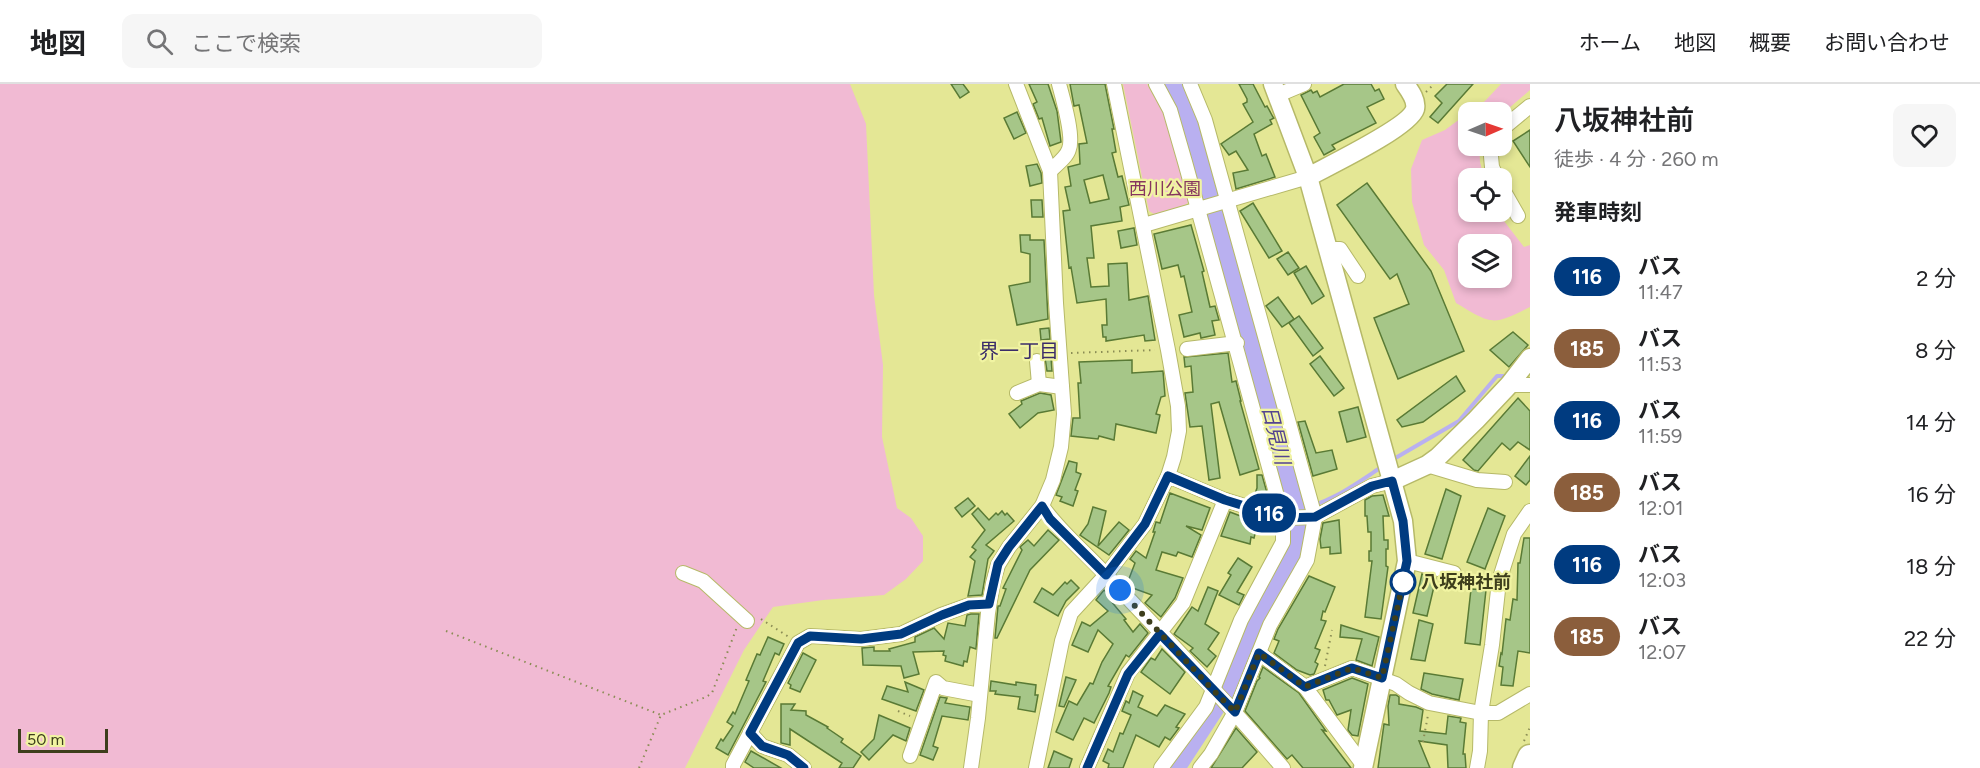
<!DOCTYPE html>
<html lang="ja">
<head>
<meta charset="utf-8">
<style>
  :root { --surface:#fff; --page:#f6f6f6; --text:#202124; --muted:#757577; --line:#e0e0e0 }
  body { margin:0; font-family:Figtree,"Noto Sans JP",sans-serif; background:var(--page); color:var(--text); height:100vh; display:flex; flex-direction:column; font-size:22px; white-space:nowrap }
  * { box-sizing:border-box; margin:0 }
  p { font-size:20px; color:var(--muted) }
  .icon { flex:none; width:33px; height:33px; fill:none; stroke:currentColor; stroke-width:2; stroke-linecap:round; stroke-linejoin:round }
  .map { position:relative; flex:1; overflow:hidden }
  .drawer { display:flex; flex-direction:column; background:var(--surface); width:450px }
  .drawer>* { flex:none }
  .badge { padding:0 12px; border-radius:20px; font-size:21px; line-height:39px }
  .needle { width:39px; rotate:88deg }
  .fabs { position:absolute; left:1458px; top:18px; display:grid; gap:12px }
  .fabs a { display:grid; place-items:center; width:54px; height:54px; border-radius:12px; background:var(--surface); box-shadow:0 3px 9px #0003; font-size:30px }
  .scale { position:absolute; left:18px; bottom:15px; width:90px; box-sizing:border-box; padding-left:6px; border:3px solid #3d3e1c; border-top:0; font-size:16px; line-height:21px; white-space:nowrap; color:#3d3e1c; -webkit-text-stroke:4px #f1f4a2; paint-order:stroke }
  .you { position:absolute; width:30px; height:30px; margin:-15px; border:4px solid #fff; border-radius:50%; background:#1a73e8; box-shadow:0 0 0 9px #1a73e833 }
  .map>.badge { position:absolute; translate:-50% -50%; box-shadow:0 0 0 3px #fff }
  h2 { padding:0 24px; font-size:22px; line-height:54px }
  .round { display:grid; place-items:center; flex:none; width:63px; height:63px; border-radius:12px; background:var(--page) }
  .overview { display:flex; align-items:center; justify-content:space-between; height:102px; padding:0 24px }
  h1 { font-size:28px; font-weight:600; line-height:45px }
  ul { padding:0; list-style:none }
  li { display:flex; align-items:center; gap:18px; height:72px; padding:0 24px }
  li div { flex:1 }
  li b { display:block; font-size:22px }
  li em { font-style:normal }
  li .badge { min-width:66px; font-weight:700; text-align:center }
  header { display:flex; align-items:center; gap:36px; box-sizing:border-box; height:84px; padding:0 30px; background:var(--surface); border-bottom:2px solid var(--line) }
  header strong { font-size:28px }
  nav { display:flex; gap:33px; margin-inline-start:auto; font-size:21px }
  .search { width:420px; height:54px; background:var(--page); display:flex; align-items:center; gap:15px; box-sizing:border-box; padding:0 21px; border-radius:12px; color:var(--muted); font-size:22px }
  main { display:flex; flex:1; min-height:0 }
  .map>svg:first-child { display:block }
  .green { fill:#f1bad3; fill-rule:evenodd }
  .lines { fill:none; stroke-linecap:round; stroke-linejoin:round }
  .stream { stroke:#b9b0f0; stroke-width:4 }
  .river { stroke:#b9b0f0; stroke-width:22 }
  .building { fill:#a6c688; stroke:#597a35; stroke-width:1.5; fill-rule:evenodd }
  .minor-casing { stroke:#b6b968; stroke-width:16 }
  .tertiary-casing { stroke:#b6b968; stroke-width:21 }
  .trunk-casing { stroke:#b6b968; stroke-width:27 }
  .path { stroke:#8a8c54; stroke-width:2; stroke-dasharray:1.5 4.5; stroke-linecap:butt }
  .minor { stroke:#fff; stroke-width:14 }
  .tertiary { stroke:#fff; stroke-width:18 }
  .trunk { stroke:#fff; stroke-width:24 }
  .line-casing { stroke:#fff; stroke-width:14 }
  .line { stroke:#003b80; stroke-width:9 }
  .walk { stroke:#3d3e1c; stroke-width:6; stroke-dasharray:0 10.8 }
  .stop-dot { fill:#fff; stroke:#003b80; stroke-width:3 }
  .labels { text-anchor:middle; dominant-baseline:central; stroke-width:4.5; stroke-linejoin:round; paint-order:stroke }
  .park-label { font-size:18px; fill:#86355f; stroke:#f1f4a2 }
  .stop-label { font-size:18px; font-weight:bold; fill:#3d3e1c; stroke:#f1f4a2; text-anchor:start }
  .neighbourhood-label { font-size:20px; fill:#3b2d69; stroke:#f1f4a2 }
  .water-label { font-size:20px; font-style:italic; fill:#544490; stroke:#f1f4a2 }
</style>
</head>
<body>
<header>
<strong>地図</strong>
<div class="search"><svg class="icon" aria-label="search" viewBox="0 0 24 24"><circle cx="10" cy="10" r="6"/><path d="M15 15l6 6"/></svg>ここで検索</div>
<nav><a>ホーム</a><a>地図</a><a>概要</a><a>お問い合わせ</a></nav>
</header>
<main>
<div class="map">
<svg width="1530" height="684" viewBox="0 0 1530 684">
  <rect width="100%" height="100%" fill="#e4e795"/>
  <g class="green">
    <path d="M0 0H850L866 40 874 211 883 281 882 353 897 424 911 434 923 452V477L906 495 884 511 823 516 773 523 744 566 685 684H0Z"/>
    <path d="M1123 0H1147L1165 31 1190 117 1185 121 1154 130 1149 127Z"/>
    <path d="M1501 0H1530V6L1502 30V28H1469L1485 17Z"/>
    <path d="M1468 29V62H1479L1480 78 1484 94H1468V128H1497L1524 163 1530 161V223C1492 242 1493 241 1456 219L1444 186 1424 161 1412 118 1411 85 1422 56 1445 46ZM1502 160V194H1468V160Z"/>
  </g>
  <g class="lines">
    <g class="stream">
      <path d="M1392 376 1459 337 1497 292H1506"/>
      <path d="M1297 425C1328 421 1357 399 1383 382"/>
    </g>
    <path class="river" d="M1172 0 1190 41 1241 214 1260 296 1297 425 1293 464 1275 504 1223 609 1174 684"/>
  </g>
  <g class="building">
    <path d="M951 0H963L969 8 960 14Z"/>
    <path d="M1029 0H1048L1057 27 1061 58 1050 62 1042 34 1039 35 1033 20 1037 18Z"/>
    <path d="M1070 0H1105L1114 45H1112L1116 68 1112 69 1118 93 1122 92 1129 121 1120 123 1122 137 1091 142 1094 174H1087L1091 203 1109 202 1108 180 1127 179 1129 216 1148 212 1155 256 1145 257 1144 251 1106 257V253H1103L1102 241H1107L1106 215 1077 219 1071 183 1069 184 1063 127 1070 126 1065 103 1071 102 1068 83 1080 80 1079 60 1087 59 1079 21 1074 22ZM1103 91 1109 115 1090 119 1084 96Z"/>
    <path d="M1239 0H1253L1265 23 1267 22 1273 33 1274 34 1270 36 1272 40 1254 50 1262 72 1266 70 1275 93 1236 105 1233 89 1248 86 1236 67 1229 71 1221 60 1253 38 1243 20 1247 18V15Z"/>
    <path d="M1344 0H1371L1375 7 1379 5 1384 15 1367 23 1376 39 1332 61 1335 65 1324 71 1314 53 1320 49 1301 11 1311 6 1313 9 1317 7 1320 13Z"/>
    <path d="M1447 0H1473L1438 39 1430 33 1442 19 1435 12Z"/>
    <path d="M1017 28 1026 49 1014 55 1004 34Z"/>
    <path d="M1530 46V83L1513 57Z"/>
    <path d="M1037 80 1041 89 1042 99 1030 102 1026 82Z"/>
    <path d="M1367 99 1431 187 1464 267 1398 295 1374 234 1409 220 1397 190 1390 195 1337 121Z"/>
    <path d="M1031 116H1042L1043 133H1032Z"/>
    <path d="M1253 119 1282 167 1269 174 1240 127Z"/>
    <path d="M1191 141 1204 187 1202 188 1210 223 1215 222 1219 236 1212 237 1215 251 1201 254 1200 249 1184 253 1179 231 1192 228 1184 192 1181 193 1178 181 1162 185 1154 150Z"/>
    <path d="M1134 144 1137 161 1121 164 1118 147Z"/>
    <path d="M1020 151H1030V156H1044L1048 235 1017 241 1009 202 1030 198V170L1021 168Z"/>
    <path d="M1288 168 1299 184 1288 191 1277 175Z"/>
    <path d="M1306 182 1324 212 1312 220 1294 189Z"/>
    <path d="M1278 213 1294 235 1282 243 1266 222Z"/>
    <path d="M1299 232 1323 264 1313 272 1289 239Z"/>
    <path d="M1049 244 1050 255 1041 256 1040 245Z"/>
    <path d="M1513 248 1528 261 1509 283 1490 266Z"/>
    <path d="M1228 269 1232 298 1236 297 1241 317H1240L1259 385 1240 391 1219 318 1211 320 1220 394 1209 396 1202 342 1190 343 1185 309 1193 308 1191 282 1185 283 1184 273Z"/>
    <path d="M1320 272 1344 304 1334 312 1310 280Z"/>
    <path d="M1045 274H1051L1052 287H1047Z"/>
    <path d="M1132 276V289L1163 287 1165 312 1161 313 1156 330 1160 331 1156 349 1116 340 1114 356 1099 352 1098 355 1071 352 1073 334H1080L1078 299H1081L1079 278Z"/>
    <path d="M1456 292 1465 307 1423 338 1402 343 1397 336Z"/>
    <path d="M1040 309 1051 311 1054 326 1038 329 1020 344 1009 330 1022 320 1021 317Z"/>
    <path d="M1518 314 1530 327V366L1518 358 1510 366 1502 359 1478 387 1474 386 1463 376Z"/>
    <path d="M1358 323 1366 353 1347 358 1339 328Z"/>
    <path d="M1305 337 1316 369 1332 366 1337 385 1313 392 1298 338Z"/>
    <path d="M1530 372V396L1526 401 1515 392Z"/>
    <path d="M1069 377 1077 379 1076 388 1081 390 1075 406 1078 407 1073 422 1060 417 1062 413 1056 411Z"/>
    <path d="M1257 391H1262L1269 416 1268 420 1253 415 1257 404Z"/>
    <path d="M1446 405 1461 412 1442 475 1425 470Z"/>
    <path d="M1170 409 1210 424 1202 446 1186 442 1201 451 1192 473 1178 468 1176 472 1162 468 1156 486 1183 494 1175 514 1161 533 1145 519 1152 511 1130 503 1127 500 1135 479 1130 475 1136 467 1146 474 1155 448H1153L1156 438 1160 439Z"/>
    <path d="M1383 411 1389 432H1383L1384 456H1388V465H1386V482L1388 483 1381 535 1365 533 1372 477H1369V467H1371V448H1368L1367 432H1365V416L1372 412Z"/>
    <path d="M968 414 975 422 962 433 955 424Z"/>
    <path d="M1093 423 1106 427 1098 462 1119 438 1129 446 1109 471 1080 451 1088 440Z"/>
    <path d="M978 424 989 436 996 429 998 431 1002 427 1005 431 1007 429 1014 437 986 461 994 467 988 475 982 511 968 512 975 477 970 473 976 466 972 463 985 446 972 430Z"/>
    <path d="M1488 424 1505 432 1485 485 1467 478Z"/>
    <path d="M1230 428 1243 433 1242 435 1255 439V441L1257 442 1254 454 1251 453 1250 460 1221 452Z"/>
    <path d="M1339 436 1341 469 1330 470V463L1321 464 1320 455 1323 439Z"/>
    <path d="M1048 446 1059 456 1030 486 997 554H995L998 522H1000L1006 505 1003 504 1022 466 1020 463 1028 456 1034 462Z"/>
    <path d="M1524 454H1530V569L1518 567 1513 602 1501 601 1503 583 1499 582 1501 569 1502 570 1506 535 1510 536 1513 515 1517 516 1518 479H1520Z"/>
    <path d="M1238 474 1252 483 1237 508 1244 511 1239 521 1219 511 1231 491 1228 489Z"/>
    <path d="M1422 490 1436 494 1427 532 1413 529Z"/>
    <path d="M1309 492 1335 503 1325 528 1323 527 1321 536 1326 537 1315 564 1320 566 1315 578 1318 580 1314 590 1310 591 1297 586 1274 569 1279 557 1274 555 1278 545Z"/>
    <path d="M1071 496 1079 504 1066 517 1058 532 1034 518 1042 504 1053 511 1065 498 1067 500Z"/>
    <path d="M1208 503 1218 507 1205 540 1219 549 1208 565 1216 572 1207 583 1190 567 1193 564 1174 550 1192 523 1198 527Z"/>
    <path d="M1471 505 1486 506 1480 561 1465 559Z"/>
    <path d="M1104 506 1112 513 1110 516 1126 535 1124 536 1133 548 1140 540 1148 549 1129 573 1126 571 1108 602 1111 603 1109 609 1094 639 1084 634 1073 656 1056 648 1069 617 1077 621 1090 599 1093 600 1102 578 1113 560 1098 546 1088 568 1072 561 1082 538 1090 542 1108 527 1096 516Z"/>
    <path d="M971 530H979L976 565 970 563 967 578 964 577 963 582 945 577 946 572 943 571 944 567 913 568 919 590 904 594 901 582 863 581 862 564 874 563V567H890L889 565 915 558V553L934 544 944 555 948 539 965 542 967 531Z"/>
    <path d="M1419 536 1433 540 1425 577 1411 575Z"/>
    <path d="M1341 541 1379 553 1372 582 1356 576 1362 555 1340 553Z"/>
    <path d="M768 553 784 560 779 571 775 569 763 597 766 598 728 671 716 664 721 655 723 657 733 642 727 638 733 628 735 630 749 597 746 596 757 570 760 571Z"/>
    <path d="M1162 565 1185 588 1170 610 1141 588 1151 574 1155 576Z"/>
    <path d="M803 569 816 576 800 608 790 604 791 601 788 599Z"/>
    <path d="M1263 583 1299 609 1326 647 1322 646 1351 684H1303L1292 671 1287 675 1245 627 1257 597 1260 594 1259 593Z"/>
    <path d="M1424 589 1463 595 1459 616 1432 610 1421 605Z"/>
    <path d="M1066 593 1076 596 1064 623 1059 622Z"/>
    <path d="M1352 594 1368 600 1358 652 1352 651 1348 646 1351 626 1337 631 1329 616H1326L1323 606Z"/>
    <path d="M991 597 1016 601V598L1036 601 1035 611H1038L1035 628 1018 625 1020 613 995 610 996 607H990Z"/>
    <path d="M905 598 924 606 916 627 882 615 887 602 908 608Z"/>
    <path d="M1133 607 1143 612 1138 623 1157 632 1165 621 1185 630 1176 643 1179 644 1170 656 1165 653 1159 663 1136 651 1123 684H1108L1109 680 1103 677 1108 665 1113 668 1120 649 1123 650 1131 631 1122 627 1126 617 1129 619Z"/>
    <path d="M1390 611H1396L1399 613V620L1416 623 1423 626 1420 647 1446 650 1448 632 1461 634 1460 638 1466 639 1463 670H1465L1466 684H1448L1447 661 1419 657 1430 684H1378L1384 640 1389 641 1388 622Z"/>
    <path d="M940 613 947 614 945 619 970 623 968 636 942 632 933 662 938 664 933 676 920 671Z"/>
    <path d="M781 620H795L791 626 806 627V631L828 643 827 644 843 655 841 658 861 672 853 684H839L842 679 790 645V661L781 659Z"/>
    <path d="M879 631 910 644 906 657 893 651 869 676 861 668 874 655Z"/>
    <path d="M1236 644 1257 668 1242 684H1211Z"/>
    <path d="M751 667 781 684H754L745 678Z"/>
    <path d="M1054 667 1072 675 1069 684H1048Z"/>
  </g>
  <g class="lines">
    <g class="minor-casing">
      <g id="minor">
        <path d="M1156 0 1170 26 1185 78 1283 434V458L1241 536 1206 623 1161 684"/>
        <path d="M1190 0 1205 36 1315 433 1307 476 1270 541 1235 628 1211 670 1200 684"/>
        <path d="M1278 11 1304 0"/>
        <path d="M1502 45 1530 22"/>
        <path d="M1490 62 1492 83 1497 94"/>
        <path d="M1050 87C1056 81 1067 73 1069 65 1074 52 1063 15 1059 0"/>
        <path d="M1502 104 1518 132"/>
        <path d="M1144 141 1308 93"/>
        <path d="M1329 165H1340L1358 192"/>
        <path d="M1187 265 1237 259"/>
        <path d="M1037 277 1039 300"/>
        <path d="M1509 301H1530"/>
        <path d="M1017 309 1039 300 1062 303"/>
        <path d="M1427 381 1477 396 1505 398"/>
        <path d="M1168 392 1225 416 1283 434 1315 433 1372 402 1392 397"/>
        <path d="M1042 422C1060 448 1086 469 1107 492 1167 555 1227 618 1283 684"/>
        <path d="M1407 477 1454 489"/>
        <path d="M683 489 703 497 747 537"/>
        <path d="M1259 569 1305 603 1364 682"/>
        <path d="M1305 603 1352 584 1396 600 1409 609 1429 619 1481 629H1498L1530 610"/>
        <path d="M750 649 762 662 788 671 804 684"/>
        <path d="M910 672 936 598 943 604 980 611"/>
        <path d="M733 684V681L798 559 810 552 861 555 901 550 941 531 969 521 989 520"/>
        <path d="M971 684 978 634 988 529 993 499 998 481 1009 463 1042 422 1053 396 1061 363 1064 330 1056 219 1050 87 1016 0"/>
        <path d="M1036 684 1062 557 1071 529 1106 491 1145 440 1168 392 1174 373 1179 347 1178 322 1168 266 1114 0"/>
        <path d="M1087 684 1128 589 1183 519 1225 416"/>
        <path d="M1477 684 1480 667 1481 629 1492 561 1499 497 1514 450 1530 427"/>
      </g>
    </g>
    <g class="tertiary-casing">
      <g id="tertiary">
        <path d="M1273 0 1308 93 1403 437 1407 477 1363 684"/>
        <path d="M1308 93C1328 82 1410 43 1415 25 1417 16 1410 7 1405 0"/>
        <path d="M1392 397 1427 381 1438 373 1476 336 1509 301 1530 274"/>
      </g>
    </g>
    <g class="trunk-casing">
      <path id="trunk" d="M1525 684 1530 673"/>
    </g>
    <g class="path">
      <path d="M1426 8 1434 0"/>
      <path d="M1071 269 1155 266"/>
      <path d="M1466 491 1487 494"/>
      <path d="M761 535 789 553"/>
      <path d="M446 547 661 631"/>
      <path d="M1325 582 1332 546"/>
      <path d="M898 627 910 632"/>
      <path d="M1524 657 1530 643"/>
      <path d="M1423 658 1428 631"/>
      <path d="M639 684 661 631 706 613 712 609 737 543"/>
    </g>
    <use href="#minor" class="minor"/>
    <use href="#tertiary" class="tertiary"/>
    <use href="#trunk" class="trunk"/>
  </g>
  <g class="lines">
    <g class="line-casing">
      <path id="line" d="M804 684 788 671 762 662 750 649 798 559 810 552 861 555 901 550 942 531 969 521 989 520 998 480 1009 463 1042 422 1050 435 1106 491 1145 440 1168 392 1225 416 1284 434 1315 433 1372 402 1392 397 1403 437 1407 477 1382 594 1352 584 1305 603 1259 569 1235 628 1160 550 1128 590 1087 684"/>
    </g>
    <use href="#line" class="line"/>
    <path class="walk" d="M1120 506 1213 606 1235 628 1259 569 1305 603 1352 584 1382 594 1403 498"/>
  </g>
  <circle class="stop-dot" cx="1403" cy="498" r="12"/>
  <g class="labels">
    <g class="park-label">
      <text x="1165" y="105">西川公園</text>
    </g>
    <g class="stop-label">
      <text x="1421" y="498">八坂神社前</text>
    </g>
    <g class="neighbourhood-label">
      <text x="1019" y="267">界一丁目</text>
    </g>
    <g class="water-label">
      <text transform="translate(1276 351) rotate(76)">日見川</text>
    </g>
  </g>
</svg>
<div class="fabs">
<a><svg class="needle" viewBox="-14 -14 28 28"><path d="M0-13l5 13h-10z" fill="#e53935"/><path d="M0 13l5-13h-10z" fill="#757577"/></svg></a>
<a><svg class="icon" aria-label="locate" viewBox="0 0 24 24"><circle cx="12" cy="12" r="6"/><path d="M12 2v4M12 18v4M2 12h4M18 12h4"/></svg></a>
<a><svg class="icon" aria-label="layers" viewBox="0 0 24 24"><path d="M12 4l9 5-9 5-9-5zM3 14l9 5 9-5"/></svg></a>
</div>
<div class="scale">50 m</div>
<div class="you" style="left:1120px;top:506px"></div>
<b class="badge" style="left:1269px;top:429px;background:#003b80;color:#fff">116</b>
</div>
<section class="drawer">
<div class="overview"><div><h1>八坂神社前</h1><p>徒歩 · 4 分 · 260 m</p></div><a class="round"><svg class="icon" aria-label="heart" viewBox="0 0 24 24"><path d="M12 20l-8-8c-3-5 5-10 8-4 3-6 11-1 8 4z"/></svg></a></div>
<h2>発車時刻</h2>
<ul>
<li><span class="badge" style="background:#003b80;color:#fff">116</span><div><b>バス</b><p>11:47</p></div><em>2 分</em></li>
<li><span class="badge" style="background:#8b5e3c;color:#fff">185</span><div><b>バス</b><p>11:53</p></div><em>8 分</em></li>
<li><span class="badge" style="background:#003b80;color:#fff">116</span><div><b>バス</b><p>11:59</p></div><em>14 分</em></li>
<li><span class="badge" style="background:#8b5e3c;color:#fff">185</span><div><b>バス</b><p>12:01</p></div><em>16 分</em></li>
<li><span class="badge" style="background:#003b80;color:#fff">116</span><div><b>バス</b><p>12:03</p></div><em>18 分</em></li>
<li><span class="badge" style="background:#8b5e3c;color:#fff">185</span><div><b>バス</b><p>12:07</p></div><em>22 分</em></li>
</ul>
</section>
</main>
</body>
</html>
